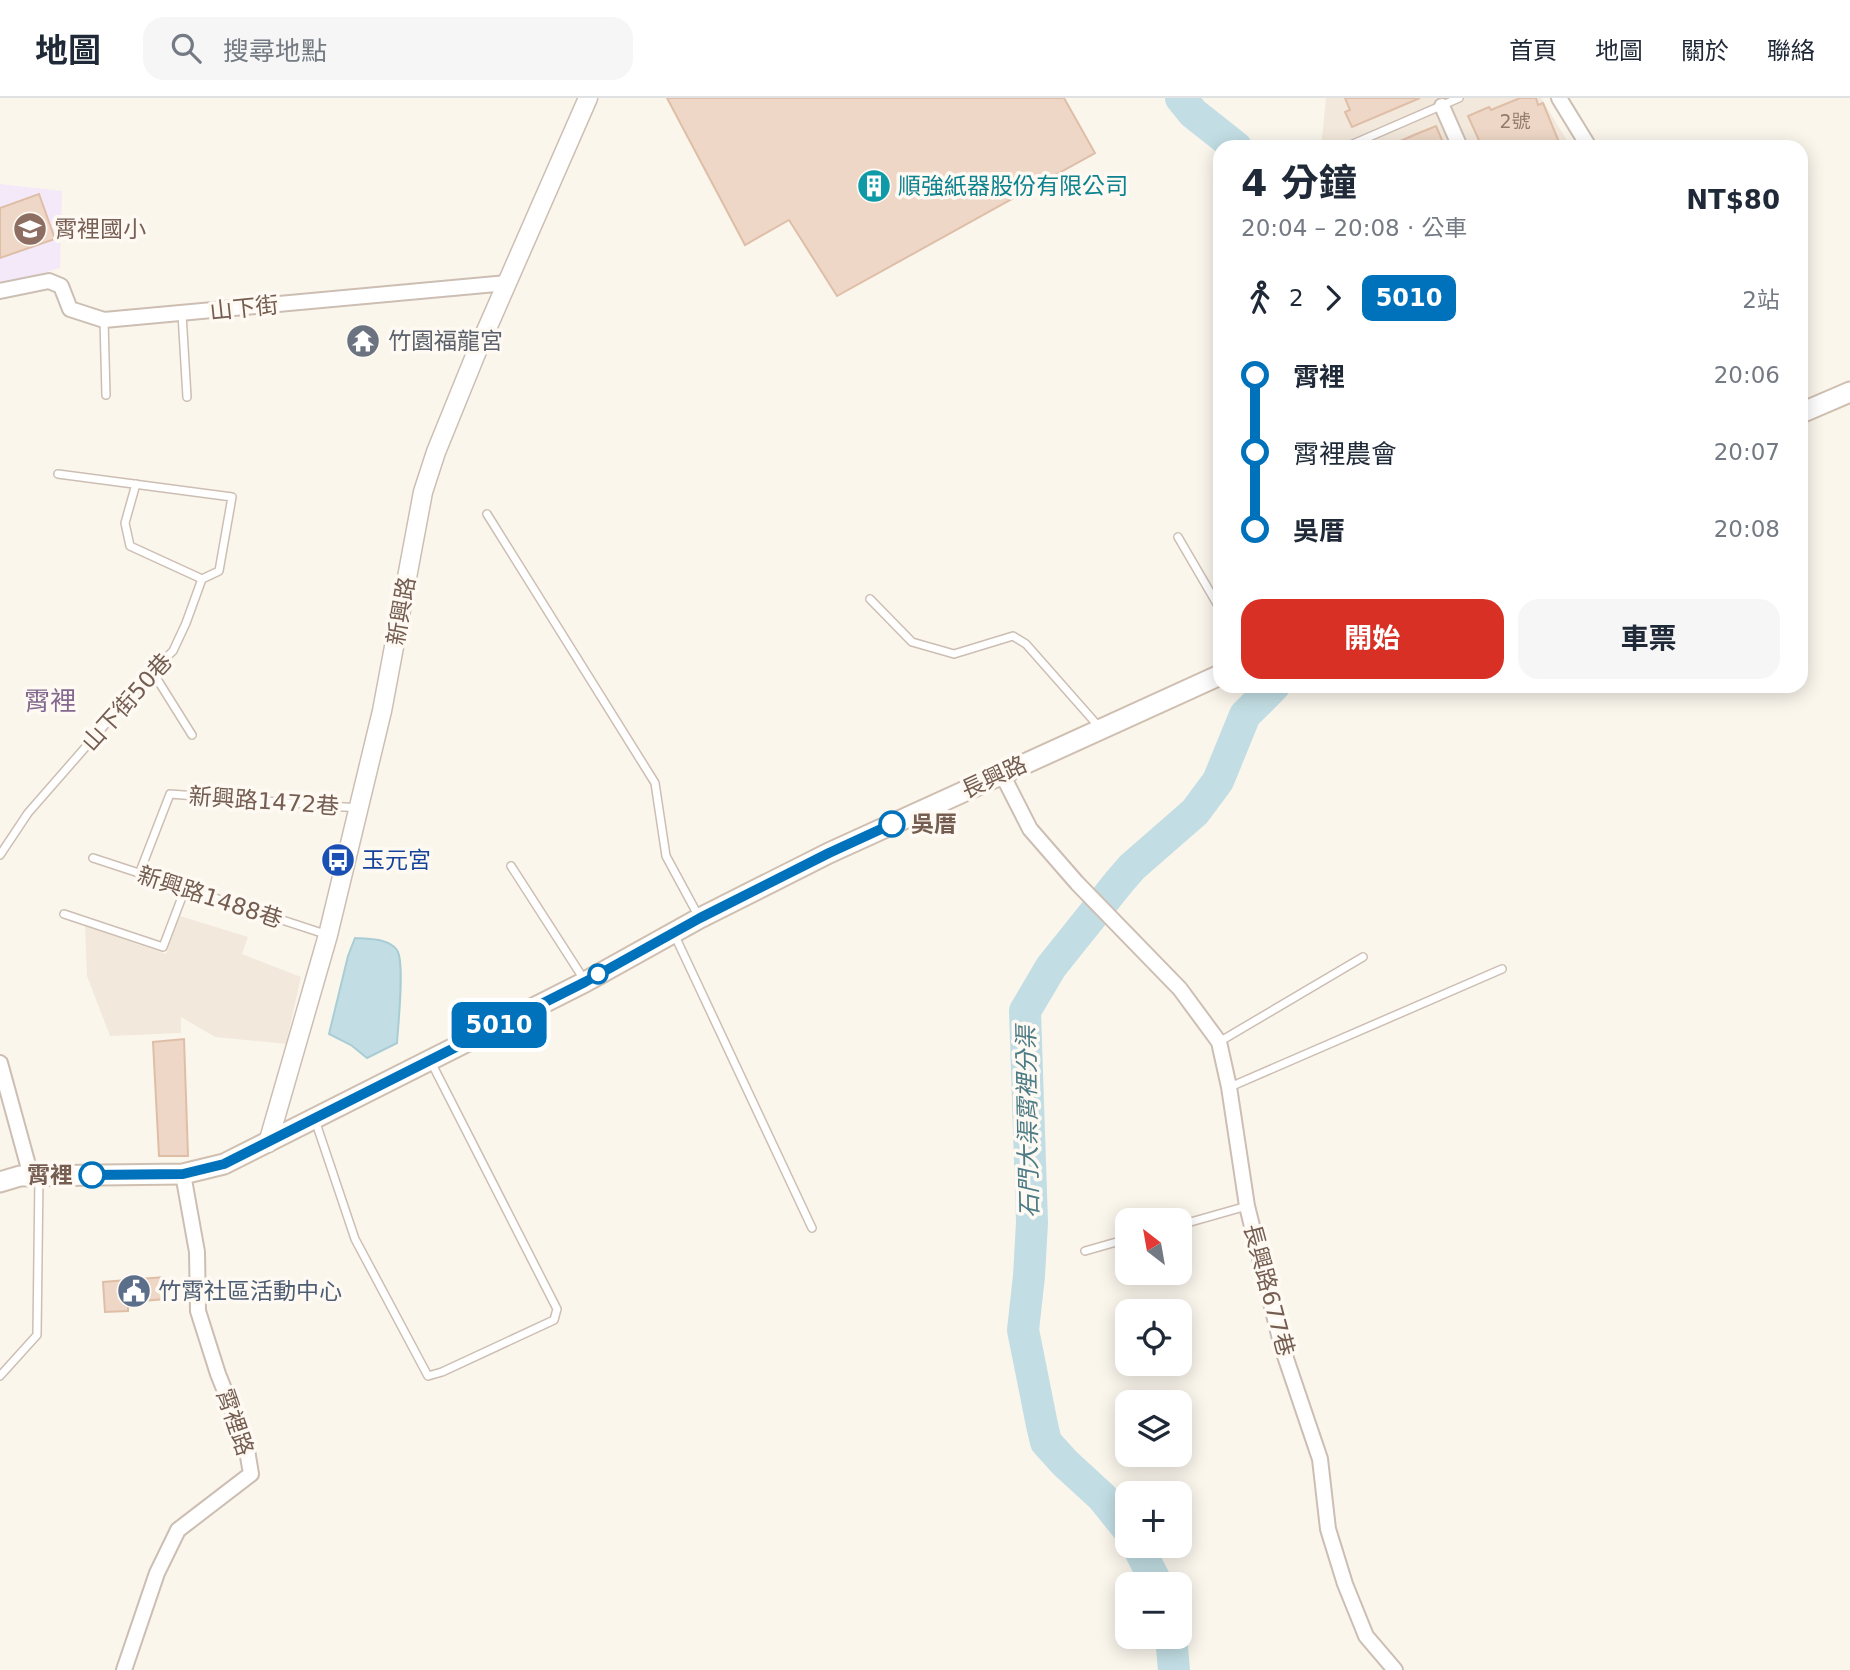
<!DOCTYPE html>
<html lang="zh-TW">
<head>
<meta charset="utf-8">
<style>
  :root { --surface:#fff; --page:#f6f6f7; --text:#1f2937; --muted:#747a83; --line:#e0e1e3; --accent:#d93025 }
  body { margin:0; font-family:"DejaVu Sans","Noto Sans TC",sans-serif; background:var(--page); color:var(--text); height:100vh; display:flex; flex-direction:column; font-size:26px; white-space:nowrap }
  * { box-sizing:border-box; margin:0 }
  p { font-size:23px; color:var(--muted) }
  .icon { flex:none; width:38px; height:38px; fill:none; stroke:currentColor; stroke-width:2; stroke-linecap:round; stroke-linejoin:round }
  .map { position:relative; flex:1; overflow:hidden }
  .drawer { position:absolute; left:1213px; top:42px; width:595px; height:553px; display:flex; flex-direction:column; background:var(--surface); border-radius:21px; box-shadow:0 4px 18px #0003 }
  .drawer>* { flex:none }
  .badge { padding:0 14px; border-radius:10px; font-size:24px; line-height:46px }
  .needle { width:46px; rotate:329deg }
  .fabs { position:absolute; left:1115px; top:1110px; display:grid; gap:14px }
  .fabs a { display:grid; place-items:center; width:77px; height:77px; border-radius:14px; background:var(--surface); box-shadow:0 4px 18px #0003; font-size:35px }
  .map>.badge { position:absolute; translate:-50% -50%; box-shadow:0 0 0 4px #fff }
  .legs { display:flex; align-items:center; gap:10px; height:77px; padding:0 28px; font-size:23px }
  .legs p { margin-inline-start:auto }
  .summary { display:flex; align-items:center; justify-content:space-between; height:119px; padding:0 28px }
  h1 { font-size:38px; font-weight:700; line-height:52px }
  .action { display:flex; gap:14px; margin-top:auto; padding:14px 28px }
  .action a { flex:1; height:80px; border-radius:21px; background:var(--accent); color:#fff; font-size:28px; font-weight:700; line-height:80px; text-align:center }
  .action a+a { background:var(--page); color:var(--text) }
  ul { padding:0 28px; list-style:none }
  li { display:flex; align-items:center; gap:24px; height:77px; font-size:26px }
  li i { display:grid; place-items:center; width:10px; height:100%; margin:0 9px; background:currentColor }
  li i::after { content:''; width:18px; height:18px; margin:-9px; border:5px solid; border-radius:50%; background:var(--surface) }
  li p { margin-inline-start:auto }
  li:first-child i { background:linear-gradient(#0000 50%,currentColor 0) }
  li:last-child i { background:linear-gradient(currentColor 50%,#0000 0) }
  header { display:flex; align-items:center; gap:42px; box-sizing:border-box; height:98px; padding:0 35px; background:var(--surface); border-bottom:2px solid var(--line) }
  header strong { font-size:33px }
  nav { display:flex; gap:38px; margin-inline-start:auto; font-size:24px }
  .search { width:490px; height:63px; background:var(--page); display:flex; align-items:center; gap:18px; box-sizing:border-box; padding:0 24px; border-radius:21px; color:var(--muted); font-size:26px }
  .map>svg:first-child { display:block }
  .residential { fill:#f2e8db }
  .education { fill:#f3e9f8 }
  .water { fill:#c2dee4; stroke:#a9cdd4; stroke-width:2 }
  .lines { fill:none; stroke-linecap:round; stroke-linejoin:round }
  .river { stroke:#c2dee4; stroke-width:32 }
  .building { fill:#eed7c6; stroke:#dfbea8; stroke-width:2 }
  .service-casing { stroke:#cdbeb3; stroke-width:10 }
  .minor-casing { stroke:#cdbeb3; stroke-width:18 }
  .tertiary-casing { stroke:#cdbeb3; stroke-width:21 }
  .secondary-casing { stroke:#cfbfb0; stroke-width:23 }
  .service { stroke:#fff; stroke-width:7 }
  .minor { stroke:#fff; stroke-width:14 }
  .tertiary { stroke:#fff; stroke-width:18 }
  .secondary { stroke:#fff; stroke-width:19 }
  .line-1-casing { stroke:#fff; stroke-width:16 }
  .line-1 { stroke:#0072bc; stroke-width:10 }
  .stop-1-dot { fill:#fff; stroke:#0072bc; stroke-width:3.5 }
  .labels { text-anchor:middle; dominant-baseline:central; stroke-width:7; stroke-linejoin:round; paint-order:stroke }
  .number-label { font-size:19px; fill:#937c6e }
  .culture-label { font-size:23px; fill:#0d838f; stroke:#fefaf3; text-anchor:start }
  .education-label { font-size:23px; fill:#785e54; stroke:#fefaf3; text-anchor:start }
  .street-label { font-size:23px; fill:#755e51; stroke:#fefaf3 }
  .worship-label { font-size:23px; fill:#5b616d; stroke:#fefaf3; text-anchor:start }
  .stop-label { font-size:23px; font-weight:bold; fill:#755e51; stroke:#fefaf3; text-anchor:start }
  .transit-label { font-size:23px; fill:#164399; stroke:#fefaf3; text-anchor:start }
  .service-label { font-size:23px; fill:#4e5e75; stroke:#fefaf3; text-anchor:start }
  .water-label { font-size:24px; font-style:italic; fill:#4c7b85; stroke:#fefaf3 }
  .quarter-label { font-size:26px; fill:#836990; stroke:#fefaf3 }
</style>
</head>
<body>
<header>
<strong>地圖</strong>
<div class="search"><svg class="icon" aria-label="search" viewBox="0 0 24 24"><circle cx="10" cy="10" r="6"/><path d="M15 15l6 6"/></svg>搜尋地點</div>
<nav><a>首頁</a><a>地圖</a><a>關於</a><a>聯絡</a></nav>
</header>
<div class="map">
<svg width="1850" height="1572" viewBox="0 0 1850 1572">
  <rect width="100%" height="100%" fill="#fbf6ec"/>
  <g class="residential">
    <path d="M1326 0H1541L1571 49H1321Z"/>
    <path d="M180 818 248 839 242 856 301 879 286 946 215 939 181 919V935L110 938 87 878 85 828 166 856Z"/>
  </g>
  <path class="education" d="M0 86 62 93 60 170 0 187Z"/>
  <path class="water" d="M355 840C368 841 388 840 397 852 405 864 398 928 397 945L367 960 351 947 329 936 348 858Z"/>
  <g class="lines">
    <g class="river">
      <path d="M1181 0 1193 15 1236 49"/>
      <path d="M1127 1430 1102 1399 1065 1365 1046 1344 1042 1327 1023 1232 1029 1178 1032 1124 1025 913 1051 869 1119 784 1132 769 1195 714 1218 683 1245 617 1274 588"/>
      <path d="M1137 1447 1157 1486"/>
      <path d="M1171 1538 1174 1572"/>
    </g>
  </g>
  <g class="building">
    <path d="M667 0H1064L1095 55 837 198 789 122 745 147Z"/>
    <path d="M1345 0H1420L1352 29 1345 14 1350 12Z"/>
    <path d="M1520 0H1536L1538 7 1543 5 1561 49H1482L1468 18 1489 9 1491 12Z"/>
    <path d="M1436 28 1445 49H1387L1414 37Z"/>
    <path d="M39 96 55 141 0 160V110Z"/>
    <path d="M184 941 188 1058H159L153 944Z"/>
    <path d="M164 1179 166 1201 128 1204V1213L105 1214 103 1184Z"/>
  </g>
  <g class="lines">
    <g class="service-casing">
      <g id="service">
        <path d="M1346 49 1459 0"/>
        <path d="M182 216 187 299"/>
        <path d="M104 222 106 297"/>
        <path d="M136 386 125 425 130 448 202 481"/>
        <path d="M487 416 655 685 666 758 699 819"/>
        <path d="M1178 439 1220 511"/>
        <path d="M870 501 912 544 954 556 1013 538 1026 546 1100 630"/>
        <path d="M152 573 192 637"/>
        <path d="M0 757 28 715 152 573 173 553 186 525 202 481 219 473 232 399 58 376"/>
        <path d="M93 760 328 837"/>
        <path d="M511 768 585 883"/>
        <path d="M139 776 170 696 358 710"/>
        <path d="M64 816 163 849 185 791"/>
        <path d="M675 838 812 1130"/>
        <path d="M1219 944 1363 859"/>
        <path d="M1230 989 1502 871"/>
        <path d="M315 1022 355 1141 428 1278 442 1274 554 1222 557 1211 430 962"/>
        <path d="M1180 1127 1247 1108"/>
        <path d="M1085 1153 1127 1141"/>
        <path d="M0 1278 37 1237 39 1078"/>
      </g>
    </g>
    <g class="minor-casing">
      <g id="minor">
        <path d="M1559 0 1589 49"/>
        <path d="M1442 8 1460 49"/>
        <path d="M0 193 49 183 61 188 70 211 104 222 507 185"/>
        <path d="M1002 676 1030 731 1077 785 1180 891 1219 944 1229 989 1247 1108 1282 1249 1320 1361 1328 1431 1345 1486 1366 1538 1395 1572"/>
        <path d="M0 965 31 1078"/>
        <path d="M124 1572 157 1475 178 1432 251 1376 246 1346 218 1276 198 1213 197 1154 183 1076"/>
      </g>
    </g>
    <g class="tertiary-casing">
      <path id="tertiary" d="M268 1045 328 837 382 613 423 394 436 354 475 258 588 0"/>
    </g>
    <g class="secondary-casing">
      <g id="secondary">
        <path d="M1801 315 1850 294"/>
        <path d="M0 1084 20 1078 183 1076 224 1066 585 884 700 820 829 755 1220 577"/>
      </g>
    </g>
    <use href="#service" class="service"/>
    <use href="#minor" class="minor"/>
    <use href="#tertiary" class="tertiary"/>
    <use href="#secondary" class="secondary"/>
  </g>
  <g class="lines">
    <g class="line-1-casing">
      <path id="line-1" d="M92 1077 183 1076 224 1066 585 884 700 820 829 755 892 726"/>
    </g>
    <use href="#line-1" class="line-1"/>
  </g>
  <defs>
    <g id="building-disc" transform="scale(1.75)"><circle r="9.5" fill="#0f9aa8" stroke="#fefaf3"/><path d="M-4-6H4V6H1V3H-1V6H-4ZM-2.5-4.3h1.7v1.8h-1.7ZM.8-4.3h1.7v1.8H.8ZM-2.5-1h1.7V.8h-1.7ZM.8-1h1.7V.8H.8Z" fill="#fff"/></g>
    <g id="school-disc" transform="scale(1.75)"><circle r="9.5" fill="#8d6e63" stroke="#fefaf3"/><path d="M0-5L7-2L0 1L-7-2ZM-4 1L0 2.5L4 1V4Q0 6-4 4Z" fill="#fff"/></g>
    <g id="temple-disc" transform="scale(1.75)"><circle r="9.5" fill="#6b7280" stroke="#fefaf3"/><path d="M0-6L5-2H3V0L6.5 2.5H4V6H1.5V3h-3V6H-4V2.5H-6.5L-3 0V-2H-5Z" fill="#fff"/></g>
    <g id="bus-disc" transform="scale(1.75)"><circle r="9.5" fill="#1a4fb4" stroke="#fefaf3"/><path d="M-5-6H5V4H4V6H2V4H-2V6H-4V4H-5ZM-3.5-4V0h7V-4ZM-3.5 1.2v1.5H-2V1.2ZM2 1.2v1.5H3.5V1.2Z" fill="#fff"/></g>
    <g id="civic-disc" transform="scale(1.75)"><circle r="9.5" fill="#5c6f8a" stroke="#fefaf3"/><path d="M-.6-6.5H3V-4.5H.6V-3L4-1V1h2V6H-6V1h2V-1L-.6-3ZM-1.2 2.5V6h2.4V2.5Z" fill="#fff"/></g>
  </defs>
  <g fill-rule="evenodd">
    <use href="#building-disc" x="874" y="88"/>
    <use href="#school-disc" x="30" y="131"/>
    <use href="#temple-disc" x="363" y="243"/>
    <use href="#bus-disc" x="338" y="762"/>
    <use href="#civic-disc" x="134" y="1193"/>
  </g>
  <g class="stop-1-dot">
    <circle cx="892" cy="726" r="12"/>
    <circle cx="598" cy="876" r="9"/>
    <circle cx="92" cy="1077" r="12"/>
  </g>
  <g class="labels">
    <g class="number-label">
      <text x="1515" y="23">2號</text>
    </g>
    <g class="culture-label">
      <text x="898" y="88">順強紙器股份有限公司</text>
    </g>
    <g class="education-label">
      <text x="54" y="131">霄裡國小</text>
    </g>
    <g class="street-label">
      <text transform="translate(244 210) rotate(-6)">山下街</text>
      <text transform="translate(401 513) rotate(-80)">新興路</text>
      <text transform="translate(127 604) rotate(-48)">山下街50巷</text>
      <text transform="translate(994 679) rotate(-25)">長興路</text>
      <text transform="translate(264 703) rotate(4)">新興路1472巷</text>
      <text transform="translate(210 799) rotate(18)">新興路1488巷</text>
      <text transform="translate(1269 1192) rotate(75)">長興路677巷</text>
      <text transform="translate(235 1324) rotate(71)">霄裡路</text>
    </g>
    <g class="worship-label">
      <text x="388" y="243">竹園福龍宮</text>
    </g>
    <g class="stop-label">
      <text x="911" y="726">吳厝</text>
      <text x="73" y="1077" text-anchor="end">霄裡</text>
    </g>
    <g class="transit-label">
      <text x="362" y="762">玉元宮</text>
    </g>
    <g class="service-label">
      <text x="158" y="1193">竹霄社區活動中心</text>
    </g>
    <g class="water-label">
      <text transform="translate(1028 1024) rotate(-91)">石門大渠霄裡分渠</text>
    </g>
    <g class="quarter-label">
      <text x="50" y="603">霄裡</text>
    </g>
  </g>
</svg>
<div class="fabs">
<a><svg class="needle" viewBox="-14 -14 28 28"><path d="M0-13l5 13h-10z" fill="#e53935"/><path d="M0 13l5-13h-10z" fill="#747a83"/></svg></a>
<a><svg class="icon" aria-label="locate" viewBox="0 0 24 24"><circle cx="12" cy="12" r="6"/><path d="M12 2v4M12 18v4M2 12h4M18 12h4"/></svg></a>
<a><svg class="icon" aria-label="layers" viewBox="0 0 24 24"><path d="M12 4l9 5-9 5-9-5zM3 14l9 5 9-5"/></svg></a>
<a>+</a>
<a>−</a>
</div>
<b class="badge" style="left:499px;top:927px;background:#0072bc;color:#fff">5010</b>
<section class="drawer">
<div class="summary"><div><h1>4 分鐘</h1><p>20:04 – 20:08 · 公車</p></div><b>NT$80</b></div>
<div class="legs"><svg class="icon" aria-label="walk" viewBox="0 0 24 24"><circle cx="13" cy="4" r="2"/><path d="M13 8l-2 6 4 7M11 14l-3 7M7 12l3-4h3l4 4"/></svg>2<svg class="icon" aria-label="forward" viewBox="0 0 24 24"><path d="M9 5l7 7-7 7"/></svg><b class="badge" style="background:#0072bc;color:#fff">5010</b><p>2站</p></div>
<ul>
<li><i style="color:#0072bc"></i><b>霄裡</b><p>20:06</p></li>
<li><i style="color:#0072bc"></i><span>霄裡農會</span><p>20:07</p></li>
<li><i style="color:#0072bc"></i><b>吳厝</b><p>20:08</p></li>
</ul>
<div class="action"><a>開始</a><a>車票</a></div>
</section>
</div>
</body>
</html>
